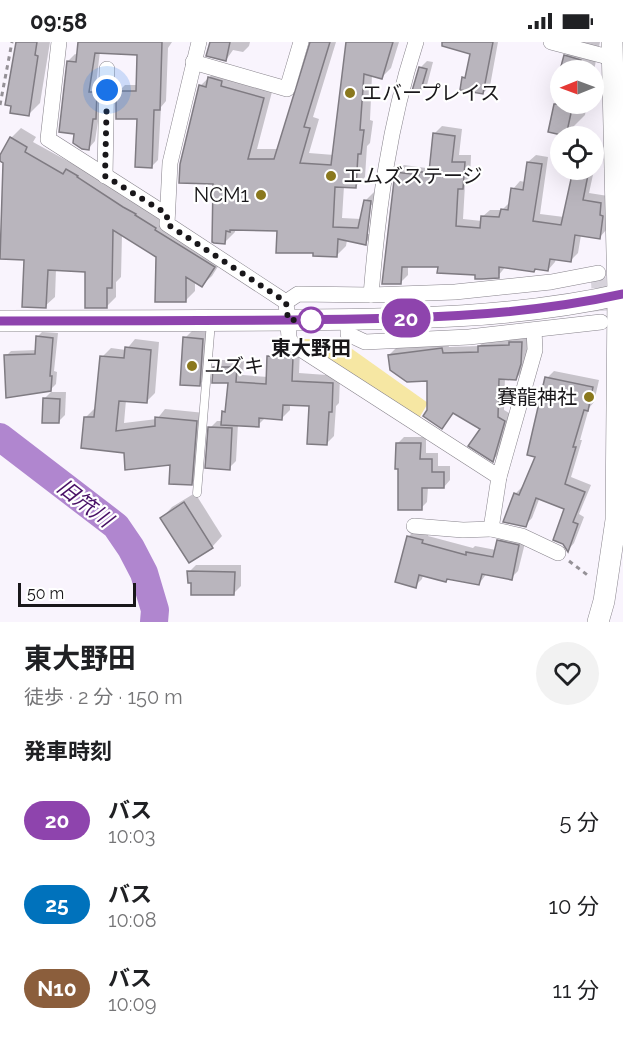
<!DOCTYPE html>
<html lang="ja">
<head>
<meta charset="utf-8">
<style>
  :root { --surface:#fff; --page:#f2f2f2; --text:#202124; --muted:#757577 }
  body { margin:0; font-family:Raleway,"Noto Sans JP",sans-serif; background:var(--page); color:var(--text); height:100vh; display:flex; flex-direction:column; font-size:22px; white-space:nowrap }
  * { box-sizing:border-box; margin:0 }
  p { font-size:20px; color:var(--muted) }
  .icon { flex:none; width:33px; height:33px; fill:none; stroke:currentColor; stroke-width:2; stroke-linecap:round; stroke-linejoin:round }
  .map { position:relative; height:580px; overflow:hidden }
  .drawer { display:flex; flex-direction:column; background:var(--surface); flex:1 }
  .drawer>* { flex:none }
  .badge { padding:0 12px; border-radius:20px; font-size:21px; line-height:39px }
  .needle { width:39px; rotate:269deg }
  .tools { position:absolute; left:550px; top:18px; display:grid; gap:12px }
  .tools a { display:grid; place-items:center; width:54px; height:54px; border-radius:50%; background:var(--surface); box-shadow:0 6px 24px #0002; font-size:30px }
  .scale { position:absolute; left:18px; bottom:15px; width:118px; box-sizing:border-box; padding-left:6px; border:3px solid #19171a; border-top:0; font-size:16px; line-height:21px; white-space:nowrap; color:#19171a; -webkit-text-stroke:4px #fff; paint-order:stroke }
  .you { position:absolute; width:30px; height:30px; margin:-15px; border:4px solid #fff; border-radius:50%; background:#1a73e8; box-shadow:0 0 0 9px #1a73e833 }
  .map>.badge { position:absolute; translate:-50% -50%; box-shadow:0 0 0 3px #fff }
  h2 { padding:0 24px; font-size:22px; line-height:54px }
  .round { display:grid; place-items:center; flex:none; width:63px; height:63px; border-radius:32px; background:var(--page) }
  .headline { display:flex; align-items:center; justify-content:space-between; height:102px; padding:0 24px }
  h1 { font-size:28px; font-weight:700; line-height:45px }
  ul { padding:0; list-style:none }
  li { display:flex; align-items:center; gap:18px; height:84px; padding:0 24px }
  li div { flex:1 }
  li b { display:block; font-size:22px }
  li em { font-style:normal }
  li .badge { min-width:66px; font-weight:700; text-align:center }
  .status { display:flex; justify-content:space-between; align-items:center; height:42px; padding:0 30px; background:var(--surface); direction:ltr }
  .status svg { height:16px; fill:currentColor }
  .map>svg:first-child { display:block }
  .green { fill:#f6e7a3 }
  .shadow { fill:#0003; fill-rule:evenodd }
  .lines { fill:none; stroke-linecap:round; stroke-linejoin:round }
  .river { stroke:#b086cf; stroke-width:28 }
  .building { fill:#b9b5bd; stroke:#7f7b82; stroke-width:1.5 }
  .street-tunnel { stroke:#d7d3db; stroke-width:15; stroke-dasharray:15 8; stroke-linecap:butt }
  .lane-casing { stroke:#87838b; stroke-width:9 }
  .street-casing { stroke:#87838b; stroke-width:16 }
  .secondary-casing { stroke:#87838b; stroke-width:22 }
  .path { stroke:#959197; stroke-width:3; stroke-dasharray:4.5 4.5; stroke-linecap:butt }
  .lane { stroke:#fff; stroke-width:8 }
  .street { stroke:#fff; stroke-width:15 }
  .secondary { stroke:#fff; stroke-width:21 }
  .line-casing { stroke:#fff; stroke-width:14 }
  .line { stroke:#8e44ad; stroke-width:9 }
  .walk { stroke:#19171a; stroke-width:6; stroke-dasharray:0 10.8 }
  .poi-dot { fill:#8a781d; stroke:#fff; stroke-width:2 }
  .stop-dot { fill:#fff; stroke:#8e44ad; stroke-width:3 }
  .labels { text-anchor:middle; dominant-baseline:central; stroke-width:4.5; stroke-linejoin:round; paint-order:stroke }
  .poi-label { font-size:20px; fill:#19171a; stroke:#fff; text-anchor:start }
  .stop-label { font-size:20px; font-weight:bold; fill:#19171a; stroke:#fff }
  .water-label { font-size:21px; font-style:italic; fill:#480f66; stroke:#fff }
</style>
</head>
<body>
<div class="status"><b>09:58</b><svg viewBox="0 0 49 12"><path d="M0 12V9h3v3zM5 12V6h3v6zM10 12V3h3v9zM15 12V0h3v12zM26 1h20v11H26zM47 4h2v5h-2z"/></svg></div>
<div class="map">
<svg width="623" height="580" viewBox="0 0 623 580">
  <rect width="100%" height="100%" fill="#f9f4fd"/>
  <path class="green" d="M298 297H338L428 361 418 378Z"/>
  <g class="shadow">
    <path d="M18 0H50L40 61 28 73Z"/>
    <path d="M80 0H172L168 6 166 59 161 65 158 118 151 125 139 75 118 50 125 43H138V11L100 9 96 43H103V69L99 73 95 99 88 107 75 91 68 19 75 12 78 13Z"/>
    <path d="M210 0H250L249 4 243 10 233 8 226 18 208 13Z"/>
    <path d="M313 0H336L313 75 319 77 309 111 334 113 347 0H399L391 26 381 36 372 33 370 78 373 79 370 101 367 104 365 135 355 145 344 144 342 176 361 177 365 159 375 149V192L365 201 347 198 346 204 336 214 278 188 235 187V190L225 200 200 44 220 25 273 46 257 107H279ZM369 162 372 163 369 192H366Z"/>
    <path d="M474 0H498L490 44 483 51 463 36 468 32Z"/>
    <path d="M579 0H600L594 28H562L565 14Z"/>
    <path d="M427 19 433 20 427 43 420 50V26Z"/>
    <path d="M561 34V62H587L585 73 566 92 550 89Z"/>
    <path d="M442 84 462 87 459 113H471L470 138 465 143 463 177 482 179V175L490 168H502L510 160 513 147 520 139 525 140 528 120 536 113 548 115 540 172 564 175 574 128H594L589 151 608 154 607 187 600 195 581 193 578 211 570 219 556 216 555 220 548 228 536 226 534 229 506 224 498 234 439 224 408 223V233L400 241 397 130 404 123 426 126 431 123 434 92Z"/>
    <path d="M21 86 36 95 33 100 73 122 77 118 224 215 212 234 202 243 195 239V249L185 259 157 214 122 192 121 235 116 240V255L106 265 87 228 56 227 55 255 45 264 26 216H0L4 120 0 116 11 96Z"/>
    <path d="M192 289 209 290 206 336 199 343 185 296Z"/>
    <path d="M42 290 58 291 54 329 57 330 56 342 50 348 6 314 11 309 37 308V295Z"/>
    <path d="M528 294 527 314 523 329 516 336 505 335 504 368 511 372 499 411 493 418 482 386 454 370 442 385 429 368 428 338 389 313 396 306 448 300 449 305 479 304 486 298Z"/>
    <path d="M135 297 159 300 155 351 146 360 126 358 124 381 157 377 165 367 205 371 200 433 191 442 172 422 125 410 85 376 94 367H96L102 315 111 306 126 308Z"/>
    <path d="M277 307 300 308 299 331 340 334 339 361 336 364 334 394 327 401 311 362H290V368L282 376 266 375 258 383 238 382 236 419 229 426 210 386 217 379H223V370L227 367 229 340 215 326 222 318H244L243 333 268 335 269 315Z"/>
    <path d="M554 329 599 338 594 360 589 366 580 398H582L571 435 591 443 579 472 584 475 574 501 568 508 566 466 540 455 532 476 525 483 515 452 522 445H524L537 414 547 336Z"/>
    <path d="M51 350H66L65 373 58 380 44 357Z"/>
    <path d="M404 395H426V411H438V424H450V438L444 445H428L427 460 421 466 398 401Z"/>
    <path d="M195 451 222 494 212 505 162 476 172 465Z"/>
    <path d="M415 488 429 492 428 494 473 506 475 504 496 508 498 499 505 492 526 497 518 529 511 536 487 531 479 542 423 533 422 537 415 544 408 495Z"/>
    <path d="M196 523H241V544L234 551 193 540 189 530Z"/>
  </g>
  <g class="lines">
    <path class="river" d="M0 395 116 484 131 506 144 531 155 568 154 580"/>
  </g>
  <g class="building">
    <path d="M16 0H37L35 13 38 14 29 74 10 71 11 64 5 63Z"/>
    <path d="M78 0H162L160 68H154L152 126 135 125 137 77H116V49H136L137 13 95 11 89 50H97L96 77H93L89 108 82 107 73 101 74 92 59 90 67 19 76 20Z"/>
    <path d="M210 0H230L226 19 206 14Z"/>
    <path d="M310 0H330L304 85 310 86 300 121 331 123 346 0H393L382 37 364 32 360 88H364L361 112H358L356 146 335 145 333 185 358 186 364 158 371 159 366 203 338 197 337 215 313 214V211H276L277 189 230 188V190L226 189 225 202 214 201 212 200 213 142 179 141 180 122 199 43 206 45 208 35 222 39 221 44 264 56 248 117H274Z"/>
    <path d="M442 0H493L483 52 460 48 462 35 465 36 470 12 442 4Z"/>
    <path d="M564 13 581 18 579 28H560Z"/>
    <path d="M419 25 427 27 420 51 412 49Z"/>
    <path d="M554 62H573L566 94 548 90Z"/>
    <path d="M433 91 455 94 452 120H465L463 147H458L456 184 480 186 481 174 499 175 501 167 508 168 511 146 523 148 527 120 542 122 533 179 561 183 573 128H589L583 158 601 161 600 173 603 174 600 197 575 193 571 220 550 217 548 229 535 227 534 230 499 225V236L482 237H475V233L437 231 438 225H402L401 242H382L395 130 419 133V130H429Z"/>
    <path d="M10 95 27 105 25 110 63 132 66 127 78 134 77 135 123 165 136 172 135 173 156 186 155 188 215 225 202 245 186 235V260H155L156 215 113 188 112 246H107V266H85V230L48 228 46 266 22 265 24 218 0 217 3 121 0 119V113Z"/>
    <path d="M36 294 53 296 50 334H52L51 349 6 356 4 313 35 312Z"/>
    <path d="M183 295 203 297 200 344 180 343Z"/>
    <path d="M509 300H522L521 322 516 338 499 337 498 375 505 379 493 420 468 404 480 387 453 371 442 387 423 374 427 368V339L407 340 390 328 388 313 442 306 443 311 478 310V304L509 303Z"/>
    <path d="M125 305 151 308 147 361 119 359 116 389 155 384V375L197 379 192 443 169 442 170 423 125 428 124 411 81 406 84 375H94L100 314 124 316Z"/>
    <path d="M267 314 293 315 292 339 333 341 332 370H329L327 403 307 402 309 364 283 363 282 378 259 376V385L221 383 222 369 225 370 228 341H212L213 325H237L236 340 266 342Z"/>
    <path d="M545 335 593 345 588 369 584 368 573 405H576L565 442 585 450 573 480 578 482 568 510 563 502 553 498 564 467 536 456 526 485 503 480 514 451 519 453 535 415 527 413Z"/>
    <path d="M43 356 60 357 59 381H42Z"/>
    <path d="M208 385 232 386 230 428 205 426Z"/>
    <path d="M396 401H421L420 417H432V430H444V446H422V468H398V427H395Z"/>
    <path d="M184 460 213 506 189 521 160 476Z"/>
    <path d="M407 494 423 498 422 501 466 513V510L493 515 497 498 519 503 512 538 482 532 479 543 447 537 446 540 419 533 416 546 395 540Z"/>
    <path d="M187 529 235 530 234 553H191V541H188Z"/>
  </g>
  <g class="lines">
    <path class="street-tunnel" d="M598 231 601 280"/>
    <g class="lane-casing">
      <path id="lane" d="M197 451 211 280"/>
    </g>
    <g class="street-casing">
      <g id="street">
        <path d="M59 0 48 97 167 173"/>
        <path d="M199 0 170 121 167 182 286 260 289 295 291 301 499 435 535 308 534 288"/>
        <path d="M551 0 612 16"/>
        <path d="M193 20 287 47 301 0"/>
        <path d="M105 134 107 27"/>
        <path d="M371 253C378 168 389 82 416 0"/>
        <path d="M286 260 298 252 371 253 455 250 551 240 598 231"/>
        <path d="M348 277V292L365 300 469 295 601 280"/>
        <path d="M414 484 463 488 491 487 499 435"/>
        <path d="M491 487 522 494 558 511"/>
      </g>
    </g>
    <g class="secondary-casing">
      <g id="secondary">
        <path d="M0 279C100 279 201 279 301 278 408 277 518 276 623 252"/>
        <path d="M598 580 604 559 616 478 618 253 612 0"/>
      </g>
    </g>
    <g class="path">
      <path d="M0 63 12 0"/>
      <path d="M569 519 590 535"/>
    </g>
    <use href="#lane" class="lane"/>
    <use href="#street" class="street"/>
    <use href="#secondary" class="secondary"/>
  </g>
  <g class="lines">
    <g class="line-casing">
      <path id="line" d="M0 279C97 279 195 279 292 278 402 277 515 276 623 252"/>
    </g>
    <use href="#line" class="line"/>
    <path class="walk" d="M107 48 105 134 167 172V182L286 260 288 278H311"/>
  </g>
  <g class="poi-dot">
    <circle cx="350" cy="51" r="6"/>
    <circle cx="331" cy="134" r="6"/>
    <circle cx="261" cy="153" r="6"/>
    <circle cx="192" cy="324" r="6"/>
    <circle cx="589" cy="355" r="6"/>
  </g>
  <circle class="stop-dot" cx="311" cy="278" r="12"/>
  <g class="labels">
    <g class="poi-label">
      <text x="362" y="51">エバープレイス</text>
      <text x="343" y="134">エムズステージ</text>
      <text x="249" y="153" text-anchor="end">NCM1</text>
      <text x="204" y="324">ユズキ</text>
      <text x="577" y="355" text-anchor="end">賽龍神社</text>
    </g>
    <g class="stop-label">
      <text x="311" y="306">東大野田</text>
    </g>
    <g class="water-label">
      <text transform="translate(85 461) rotate(38)">旧笊川</text>
    </g>
  </g>
</svg>
<div class="tools">
<a><svg class="needle" viewBox="-14 -14 28 28"><path d="M0-13l5 13h-10z" fill="#e53935"/><path d="M0 13l5-13h-10z" fill="#757577"/></svg></a>
<a><svg class="icon" aria-label="locate" viewBox="0 0 24 24"><circle cx="12" cy="12" r="6"/><path d="M12 2v4M12 18v4M2 12h4M18 12h4"/></svg></a>
</div>
<div class="scale">50 m</div>
<div class="you" style="left:107px;top:48px"></div>
<b class="badge" style="left:406px;top:276px;background:#8e44ad;color:#fff">20</b>
</div>
<section class="drawer">
<div class="headline"><div><h1>東大野田</h1><p>徒歩 · 2 分 · 150 m</p></div><a class="round"><svg class="icon" aria-label="heart" viewBox="0 0 24 24"><path d="M12 20l-8-8c-3-5 5-10 8-4 3-6 11-1 8 4z"/></svg></a></div>
<h2>発車時刻</h2>
<ul>
<li><span class="badge" style="background:#8e44ad;color:#fff">20</span><div><b>バス</b><p>10:03</p></div><em>5 分</em></li>
<li><span class="badge" style="background:#0072bc;color:#fff">25</span><div><b>バス</b><p>10:08</p></div><em>10 分</em></li>
<li><span class="badge" style="background:#8b5e3c;color:#fff">N10</span><div><b>バス</b><p>10:09</p></div><em>11 分</em></li>
</ul>
</section>
</body>
</html>
